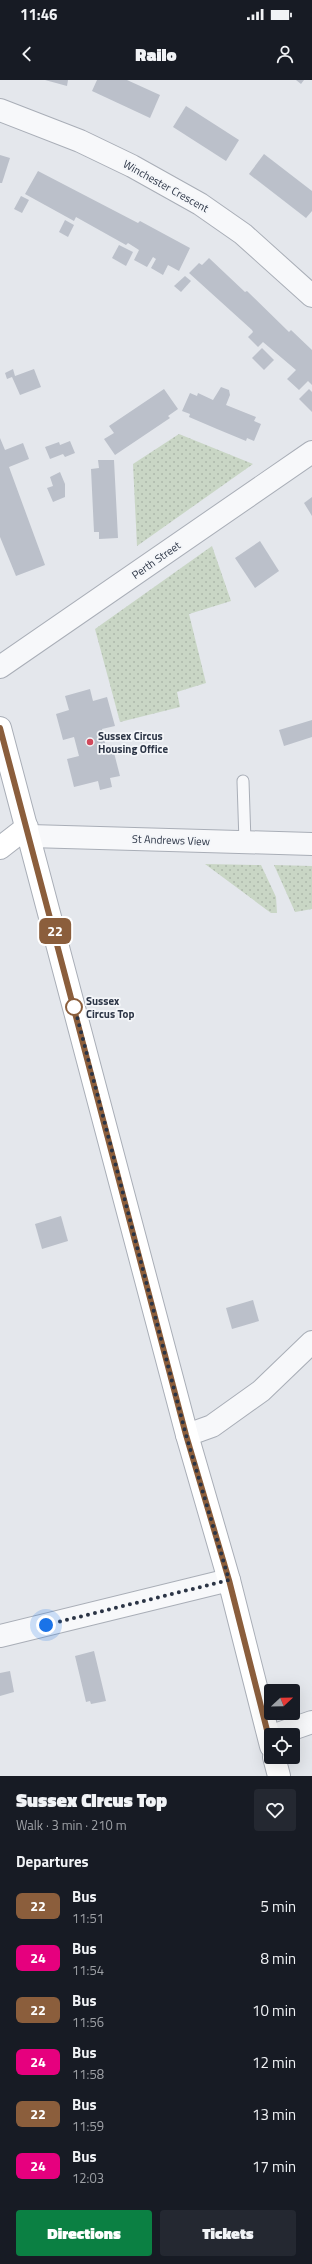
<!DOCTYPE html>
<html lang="en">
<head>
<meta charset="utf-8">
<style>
  :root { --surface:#171b24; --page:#242831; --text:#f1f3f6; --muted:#9ea1a6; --accent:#0b8043 }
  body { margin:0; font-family:"Titillium Web",sans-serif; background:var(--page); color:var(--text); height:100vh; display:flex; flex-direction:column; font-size:15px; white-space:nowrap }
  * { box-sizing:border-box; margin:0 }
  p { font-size:13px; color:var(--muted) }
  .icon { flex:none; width:22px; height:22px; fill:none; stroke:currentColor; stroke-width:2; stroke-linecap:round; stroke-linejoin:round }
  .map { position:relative; height:1696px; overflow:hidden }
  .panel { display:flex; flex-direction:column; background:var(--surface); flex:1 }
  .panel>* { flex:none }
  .badge { padding:0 8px; border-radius:6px; font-size:14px; line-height:26px }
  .needle { width:26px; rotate:68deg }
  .fabs { position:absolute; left:264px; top:1604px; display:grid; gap:8px }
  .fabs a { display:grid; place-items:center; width:36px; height:36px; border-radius:4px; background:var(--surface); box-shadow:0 4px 16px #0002; font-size:20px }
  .you { position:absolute; width:20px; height:20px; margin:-10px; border:3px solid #fff; border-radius:50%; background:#1a73e8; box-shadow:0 0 0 6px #1a73e833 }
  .map>.badge { position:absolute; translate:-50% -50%; box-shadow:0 0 0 2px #fff }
  h2 { padding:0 16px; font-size:15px; line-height:36px }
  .round { display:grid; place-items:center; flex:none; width:42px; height:42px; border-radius:4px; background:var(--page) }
  .headline { display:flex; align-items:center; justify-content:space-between; height:68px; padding:0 16px }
  h1 { font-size:19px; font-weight:800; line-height:30px }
  .cta { display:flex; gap:8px; margin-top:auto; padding:8px 16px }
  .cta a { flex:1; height:46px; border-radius:4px; background:var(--accent); color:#fff; font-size:16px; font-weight:800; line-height:46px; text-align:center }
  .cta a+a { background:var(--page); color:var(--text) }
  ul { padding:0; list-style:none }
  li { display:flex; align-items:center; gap:12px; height:52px; padding:0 16px }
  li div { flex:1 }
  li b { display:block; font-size:15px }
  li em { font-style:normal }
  li .badge { min-width:44px; font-weight:700; text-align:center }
  .status { display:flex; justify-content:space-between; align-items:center; height:28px; padding:0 20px; background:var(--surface); direction:ltr }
  .status svg { height:11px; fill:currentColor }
  header { display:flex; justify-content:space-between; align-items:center; height:52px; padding:0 16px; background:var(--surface); font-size:18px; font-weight:800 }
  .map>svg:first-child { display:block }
  .grass { fill:url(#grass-dots) }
  .building { fill:#bbc0ca }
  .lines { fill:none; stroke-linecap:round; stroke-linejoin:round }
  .lane-casing { stroke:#a9aeb7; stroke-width:13 }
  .street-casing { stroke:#a9aeb7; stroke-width:24 }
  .secondary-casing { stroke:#a9aeb7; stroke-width:24 }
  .lane { stroke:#f7f8fa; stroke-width:11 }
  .street { stroke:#f7f8fa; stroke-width:22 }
  .secondary { stroke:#fff; stroke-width:22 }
  .line-casing { stroke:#fff; stroke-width:9 }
  .line { stroke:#8b5e3c; stroke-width:6 }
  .walk { stroke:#2b3445; stroke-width:4; stroke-dasharray:0 7.2 }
  .poi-dot { fill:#d1495b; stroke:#f4f6f9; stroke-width:1.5 }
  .stop-dot { fill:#fff; stroke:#8b5e3c; stroke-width:2 }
  .labels { text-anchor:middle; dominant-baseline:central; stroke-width:3.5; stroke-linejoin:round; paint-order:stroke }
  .street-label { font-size:11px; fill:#2b3445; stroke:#f4f6f9 }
  .poi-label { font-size:11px; font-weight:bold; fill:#2b3445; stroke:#f4f6f9; text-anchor:start }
  .stop-label { font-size:11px; font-weight:bold; fill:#2b3445; stroke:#f4f6f9; text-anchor:start }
</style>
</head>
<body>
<div class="status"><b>11:46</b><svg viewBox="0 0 49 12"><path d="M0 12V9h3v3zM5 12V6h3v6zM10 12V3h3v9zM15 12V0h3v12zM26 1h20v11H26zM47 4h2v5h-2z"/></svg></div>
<header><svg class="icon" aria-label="back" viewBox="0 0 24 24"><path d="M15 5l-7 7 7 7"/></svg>Railo<svg class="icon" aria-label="person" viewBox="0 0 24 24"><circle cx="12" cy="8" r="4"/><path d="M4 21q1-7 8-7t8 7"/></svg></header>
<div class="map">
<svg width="312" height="1696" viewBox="0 0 312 1696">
  <defs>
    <pattern id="grass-dots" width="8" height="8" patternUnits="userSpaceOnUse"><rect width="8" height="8" fill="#c9d6c5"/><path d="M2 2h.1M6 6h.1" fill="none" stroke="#adb8ab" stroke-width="1.8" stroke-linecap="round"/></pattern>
  </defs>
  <rect width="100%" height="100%" fill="#e4e7ec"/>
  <g class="grass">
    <path d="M179 354 253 384 137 466 133 384Z"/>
    <path d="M212 466 231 521 189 534 206 603 177 612 180 627 120 642 95 549Z"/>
    <path d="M205 784 261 785 276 817 277 833H271Z"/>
    <path d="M274 785 312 786V829L295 832Z"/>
  </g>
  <g class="building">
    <path d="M45 0H68L67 6Z"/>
    <path d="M97 0H127L160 15 150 38 92 11Z"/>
    <path d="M296 0H304L301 4Z"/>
    <path d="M186 26 239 60 226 81 173 47Z"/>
    <path d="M264 74 312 111V131L306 138 249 94Z"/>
    <path d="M0 75 10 78 2 103H0Z"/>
    <path d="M38 91 138 143 140 141 190 168 179 191 168 185 163 195 151 188 156 179 153 177 147 187 134 180 139 170 128 163 126 165 76 137 74 141 25 114Z"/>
    <path d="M21 116 29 120 22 133 14 129Z"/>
    <path d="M65 140 74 145 68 157 59 152Z"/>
    <path d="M119 165 133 172 126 186 112 178Z"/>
    <path d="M209 178 245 212 247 211 289 252 291 250 312 270V305L308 301 299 310 287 299 296 290 263 262 258 267 248 257 253 252 252 250 189 193 199 183 202 185Z"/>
    <path d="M185 196 191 201 181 212 174 206Z"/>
    <path d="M262 268 274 280 264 290 252 278Z"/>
    <path d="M13 289 15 296 34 289 41 307 20 315 12 297 7 299 5 293Z"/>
    <path d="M221 307 229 310 230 315 226 325 256 337 254 341 261 344 254 361 247 358 246 361 217 349 189 337 190 334 182 331 190 313 197 316 198 313 213 320Z"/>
    <path d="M164 309 178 329 168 336 170 338 115 375 104 359 114 353 109 346Z"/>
    <path d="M309 309 312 312V332L299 319Z"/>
    <path d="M0 358 5 370 23 363 29 379 9 387 45 485 16 496 0 457Z"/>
    <path d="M70 361 75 373 65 377 63 374 50 379 45 367 59 362 60 365Z"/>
    <path d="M98 380H114L118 458 99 459V452H94L91 389 99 388Z"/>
    <path d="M60 392 65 404V417L53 422 47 408 53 406 50 397Z"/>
    <path d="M312 417V436L304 423Z"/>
    <path d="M260 461 279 491 255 508 235 478Z"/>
    <path d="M90 609 93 621 107 617 115 646 102 649 106 667 112 665 120 696 110 698 112 707 100 710 98 701 74 707 67 679 79 676 74 657 63 660 56 634 69 630 65 616Z"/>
    <path d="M312 640V657L284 666 279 650Z"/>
    <path d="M61 1136 68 1161 42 1169 35 1144Z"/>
    <path d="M253 1220 259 1241 232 1249 226 1228Z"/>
    <path d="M94 1571 106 1621 91 1624 90 1621 86 1622 75 1576Z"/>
    <path d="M10 1591 14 1612 0 1616V1593Z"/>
  </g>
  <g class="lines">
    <g class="lane-casing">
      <path id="lane" d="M243 701 245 762"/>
    </g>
    <g class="street-casing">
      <g id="street">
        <path d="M0 30 80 61 132 86 200 124 243 154 312 216"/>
        <path d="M0 587 312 372"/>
        <path d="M30 756 312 764"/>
        <path d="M187 1355 212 1346 261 1311 312 1262"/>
        <path d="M0 1556 229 1500"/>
        <path d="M275 1655 312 1642"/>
      </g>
    </g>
    <g class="secondary-casing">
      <g id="secondary">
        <path d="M0 648 187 1355 229 1500 271 1666"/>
        <path d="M0 768 27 747"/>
        <path d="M274 1677 279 1696"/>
      </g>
    </g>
    <use href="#lane" class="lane"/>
    <use href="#street" class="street"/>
    <use href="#secondary" class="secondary"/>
  </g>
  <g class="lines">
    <g class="line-casing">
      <path id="line" d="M0 648 186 1355 229 1500 271 1666"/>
    </g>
    <use href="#line" class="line"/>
    <path class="walk" d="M46 1545 229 1500 186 1355 74 925V927"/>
  </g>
  <circle class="poi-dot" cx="90" cy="662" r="4"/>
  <circle class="stop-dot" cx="74" cy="927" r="8"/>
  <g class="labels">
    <g class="street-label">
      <text transform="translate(166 106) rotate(29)">Winchester Crescent</text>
      <text transform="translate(156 480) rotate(-35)">Perth Street</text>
      <text transform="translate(171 760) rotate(2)">St Andrews View</text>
    </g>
    <g class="poi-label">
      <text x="98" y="656">Sussex Circus<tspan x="98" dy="13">Housing Office</tspan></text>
    </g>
    <g class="stop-label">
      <text x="86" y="921">Sussex<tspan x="86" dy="13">Circus Top</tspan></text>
    </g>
  </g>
</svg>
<div class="fabs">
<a><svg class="needle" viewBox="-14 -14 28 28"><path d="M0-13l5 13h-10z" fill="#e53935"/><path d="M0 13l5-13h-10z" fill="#9ea1a6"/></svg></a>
<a><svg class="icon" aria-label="locate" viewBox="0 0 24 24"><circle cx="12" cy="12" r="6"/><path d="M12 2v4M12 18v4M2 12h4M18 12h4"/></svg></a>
</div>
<div class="you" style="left:46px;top:1545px"></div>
<b class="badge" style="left:55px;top:851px;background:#8b5e3c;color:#fff">22</b>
</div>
<section class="panel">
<div class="headline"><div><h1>Sussex Circus Top</h1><p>Walk · 3 min · 210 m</p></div><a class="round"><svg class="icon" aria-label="heart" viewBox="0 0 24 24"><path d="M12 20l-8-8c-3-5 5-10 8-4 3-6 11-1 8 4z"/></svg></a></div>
<h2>Departures</h2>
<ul>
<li><span class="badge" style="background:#8b5e3c;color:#fff">22</span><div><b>Bus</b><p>11:51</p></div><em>5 min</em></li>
<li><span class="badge" style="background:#e6007e;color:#fff">24</span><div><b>Bus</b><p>11:54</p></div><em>8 min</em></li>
<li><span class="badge" style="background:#8b5e3c;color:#fff">22</span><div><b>Bus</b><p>11:56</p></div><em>10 min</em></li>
<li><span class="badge" style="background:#e6007e;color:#fff">24</span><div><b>Bus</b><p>11:58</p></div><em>12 min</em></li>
<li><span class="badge" style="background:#8b5e3c;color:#fff">22</span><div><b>Bus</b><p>11:59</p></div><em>13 min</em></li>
<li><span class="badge" style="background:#e6007e;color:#fff">24</span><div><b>Bus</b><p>12:03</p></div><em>17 min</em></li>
</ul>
<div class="cta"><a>Directions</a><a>Tickets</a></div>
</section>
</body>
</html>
